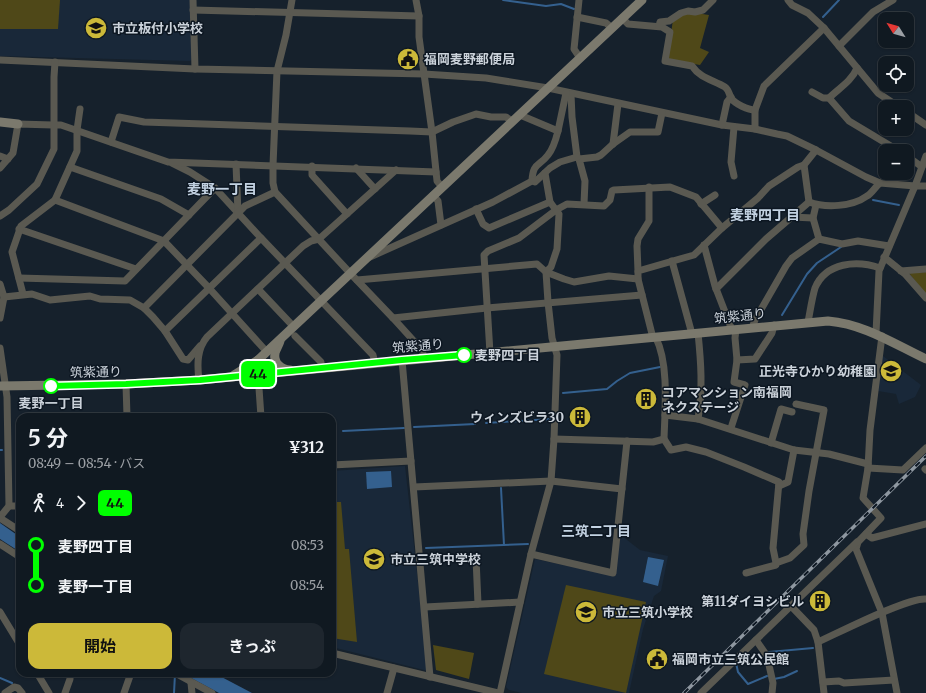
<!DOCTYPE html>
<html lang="ja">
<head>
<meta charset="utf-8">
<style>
  :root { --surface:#101921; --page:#1e262e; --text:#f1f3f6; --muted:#9ca0a5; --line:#30383f; --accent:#ccb939 }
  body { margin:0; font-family:Merriweather,"Noto Sans JP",serif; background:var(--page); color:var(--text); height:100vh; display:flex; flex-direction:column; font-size:15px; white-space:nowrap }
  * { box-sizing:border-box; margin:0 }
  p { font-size:13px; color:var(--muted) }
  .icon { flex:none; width:22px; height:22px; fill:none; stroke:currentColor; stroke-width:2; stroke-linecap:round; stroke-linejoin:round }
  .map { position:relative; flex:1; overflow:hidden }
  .panel { position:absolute; left:16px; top:413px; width:320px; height:264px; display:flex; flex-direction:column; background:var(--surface); border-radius:12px; box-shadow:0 1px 3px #0004,0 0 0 1px var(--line) }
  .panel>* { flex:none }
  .badge { padding:0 8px; border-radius:6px; font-size:14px; line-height:26px }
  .needle { width:26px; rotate:307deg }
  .fabs { position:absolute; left:878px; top:12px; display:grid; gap:8px }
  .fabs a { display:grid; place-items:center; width:36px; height:36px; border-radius:8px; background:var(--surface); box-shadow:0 1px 3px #0004,0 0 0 1px var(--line); font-size:20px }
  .map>.badge { position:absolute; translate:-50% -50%; box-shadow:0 0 0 2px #fff }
  .legs { display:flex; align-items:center; gap:6px; height:44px; padding:0 12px; font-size:13px }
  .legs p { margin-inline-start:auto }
  .summary { display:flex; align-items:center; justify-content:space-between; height:68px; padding:0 12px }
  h1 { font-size:22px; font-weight:700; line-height:30px }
  .button { display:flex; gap:8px; margin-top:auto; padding:8px 12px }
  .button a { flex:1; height:46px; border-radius:12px; background:var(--accent); color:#111; font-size:16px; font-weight:700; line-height:46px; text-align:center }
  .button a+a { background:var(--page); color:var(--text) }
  ul { padding:0 12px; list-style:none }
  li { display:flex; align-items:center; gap:14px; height:40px; font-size:15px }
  li i { display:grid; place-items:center; width:6px; height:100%; margin:0 5px; background:currentColor }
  li i::after { content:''; width:10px; height:10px; margin:-5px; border:3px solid; border-radius:50%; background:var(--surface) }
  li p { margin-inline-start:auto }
  li:first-child i { background:linear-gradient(#0000 50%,currentColor 0) }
  li:last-child i { background:linear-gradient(currentColor 50%,#0000 0) }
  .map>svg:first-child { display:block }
  .built { fill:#192839 }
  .green { fill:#4f4818 }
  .water { fill:#34608e }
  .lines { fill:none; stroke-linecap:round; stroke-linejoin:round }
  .stream { stroke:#34608e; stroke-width:2 }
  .street { stroke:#5a5951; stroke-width:7 }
  .secondary { stroke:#7b796d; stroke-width:9 }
  .rail-casing { stroke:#8e97a0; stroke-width:3.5 }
  .rail { stroke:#0d1722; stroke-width:2; stroke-dasharray:6; stroke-linecap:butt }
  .line-1-casing { stroke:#fff; stroke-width:9 }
  .line-1 { stroke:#0f0; stroke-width:6 }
  .stop-1-dot { fill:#fff; stroke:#0f0; stroke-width:2 }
  .labels { text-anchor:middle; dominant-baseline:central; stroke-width:3; stroke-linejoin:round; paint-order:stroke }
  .poi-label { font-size:13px; font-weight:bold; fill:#cbd2da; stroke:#0d1722; text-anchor:start }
  .street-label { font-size:13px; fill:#cbd2da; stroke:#0d1722 }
  .stop-label { font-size:13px; font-weight:bold; fill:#cbd2da; stroke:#0d1722; text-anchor:start }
  .neighbourhood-label { font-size:14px; font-weight:bold; fill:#c3d2e2; stroke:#0d1722 }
</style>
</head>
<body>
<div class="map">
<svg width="926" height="693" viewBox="0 0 926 693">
  <rect width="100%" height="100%" fill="#16212c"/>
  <g class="built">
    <path d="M0 0H190L193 58 190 61 0 56Z"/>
    <path d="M883 356 921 385 915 397 899 404 896 394 878 391 881 357Z"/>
    <path d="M405 466 428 671 332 647V471Z"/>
    <path d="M620 536H622L640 550 668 556 661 591 654 596 643 629 629 693H522L509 690 506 687 535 559 615 576Z"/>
  </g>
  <g class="green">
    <path d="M0 0H60L58 29H0Z"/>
    <path d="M689 12 709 15 700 48 709 52 700 65 670 60 668 57 673 19Z"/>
    <path d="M926 272V295L909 273Z"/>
    <path d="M332 502H341L345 549H349L357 642 332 638Z"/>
    <path d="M566 585 646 602 626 693 544 674Z"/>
    <path d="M433 645 474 653 469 679 436 670Z"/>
  </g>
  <g class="water">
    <path d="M391 471 392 487 367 489 366 472Z"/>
    <path d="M0 523 20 537V552L0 539Z"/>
    <path d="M648 557 664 560 658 586 643 582Z"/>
    <path d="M182 673H214L252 693H219Z"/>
  </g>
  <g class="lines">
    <g class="stream">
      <path d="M503 0 546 6 561 4 574 9"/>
      <path d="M823 17 839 0"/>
      <path d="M873 200 899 205"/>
      <path d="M782 315 807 274 817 263 841 247"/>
      <path d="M563 393 607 389 617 381 630 373 660 367"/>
      <path d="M486 423 551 419"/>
      <path d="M414 427 475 424"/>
      <path d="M343 431 404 428"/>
      <path d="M0 450H2"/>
      <path d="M501 488 504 545"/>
      <path d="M426 548 528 544"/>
      <path d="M769 652 813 648"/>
      <path d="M736 663 738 672 748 684 767 676"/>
      <path d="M0 678 12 683"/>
      <path d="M774 679 784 677 797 671"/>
      <path d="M174 693 175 674"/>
    </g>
    <g class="street">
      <path d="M193 0 195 69"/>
      <path d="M292 0 286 35 277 71 273 165V183L275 192 350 273 393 318 422 350 424 358"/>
      <path d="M416 0 419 16V37L432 132 437 181 442 187"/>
      <path d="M579 0 574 49 580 58"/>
      <path d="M788 0 792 5 808 13 824 28 878 93 899 107"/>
      <path d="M193 10 419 16"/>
      <path d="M577 17 606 23 612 28"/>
      <path d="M622 18 628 24 662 27 670 32 665 61 692 66C700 78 713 80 725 87 729 90 729 94 731 98 735 104 748 110 755 110"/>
      <path d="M659 26 660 22 669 21 681 13 688 11 695 12 703 10 713 0"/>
      <path d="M839 46 873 12 893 0"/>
      <path d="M0 60 195 69 424 74 486 78 548 88 722 125 755 129 777 134 787 136 816 150 866 177 880 183 915 186H926"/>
      <path d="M857 68C852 81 838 89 829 98L849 121 899 151"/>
      <path d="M812 92 823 98H829"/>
      <path d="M571 94 572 117 577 157 579 159 585 181 584 204"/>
      <path d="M907 112 926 125"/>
      <path d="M520 115 558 131C556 139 553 149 548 155 539 167 533 162 532 181"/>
      <path d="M722 125 727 102 731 97"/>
      <path d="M734 127 731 162 734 176"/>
      <path d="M755 129V110L764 86 824 28"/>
      <path d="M558 131 566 93"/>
      <path d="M111 142 119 117 144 122 410 131 432 132 453 122 476 114 491 117H506L512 121"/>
      <path d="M613 144 618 104"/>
      <path d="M0 156 8 159"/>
      <path d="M907 156 922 167"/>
      <path d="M579 159 597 157 601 155 613 144 630 132H658L662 113"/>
      <path d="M172 163 190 172 215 188 261 238"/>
      <path d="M236 164 238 213"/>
      <path d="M804 165 809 202"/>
      <path d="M312 166V175L347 214"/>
      <path d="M70 167 161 199 189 215"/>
      <path d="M0 168 13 153 18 124 53 125H61L168 162 436 172"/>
      <path d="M356 168 375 189"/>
      <path d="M433 195 438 201 441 225"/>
      <path d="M55 200 164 241 209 288 266 351"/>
      <path d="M701 204 715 195"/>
      <path d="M816 205 813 218 819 239"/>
      <path d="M476 209 483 224 489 228 550 202"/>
      <path d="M0 216 9 210 37 184 54 149V77L55 62"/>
      <path d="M792 217 813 218"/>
      <path d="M19 229 136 269"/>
      <path d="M704 245 715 286 732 330"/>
      <path d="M370 257 493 202 532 181 535 182 550 168 560 162 577 157"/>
      <path d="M884 257 905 274 926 298"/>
      <path d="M672 261 692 334"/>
      <path d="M638 271 637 246 638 239 649 221V187"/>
      <path d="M901 271 926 269"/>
      <path d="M19 278 125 281 215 188"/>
      <path d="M357 280 537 264 546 272 564 279 574 282 609 276 638 279"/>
      <path d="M0 284 4 297 0 318"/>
      <path d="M258 289 293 326"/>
      <path d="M716 289 766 239 809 202C825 208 852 207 867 196 872 193 875 187 880 183"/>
      <path d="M23 294 12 252 21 226 55 200 77 151V130L80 109"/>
      <path d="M4 297 32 294 50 300 90 296 100 299 130 300 144 308 153 317 165 331 183 359 188 360 200 346"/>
      <path d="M144 308 245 206 275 192"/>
      <path d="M393 318 487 308 642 295"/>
      <path d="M808 322C810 312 812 298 815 288 826 262 857 260 880 268"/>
      <path d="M752 328 755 320 786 266 792 258 819 239 842 244 858 241 889 246"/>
      <path d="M165 331 261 238 373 355 375 363"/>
      <path d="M876 333 879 271 915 186 926 156"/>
      <path d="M295 336 321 362V368"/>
      <path d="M882 336 870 430 868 468 863 498 881 518 858 542 856 549 882 613 897 693"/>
      <path d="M653 338 638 279V271L694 255 722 228 758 198 769 186 798 167 804 165 816 150"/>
      <path d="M0 348 7 397 9 506 0 517"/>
      <path d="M490 353 484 255 488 251 519 238 556 210 567 204 604 206 610 200 612 191 614 190 670 187 696 197 722 228"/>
      <path d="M402 360 430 677"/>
      <path d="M737 360 755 359 772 333 774 325"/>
      <path d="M258 374 261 417"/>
      <path d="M199 380C197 364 197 349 207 337L303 246 311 241 319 239 396 170"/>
      <path d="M126 384 127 417"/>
      <path d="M665 415 698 419 794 450 829 454 868 464"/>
      <path d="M698 419C703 390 701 362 698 333"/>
      <path d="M731 428 745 385 734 382 737 360 735 338 736 329"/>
      <path d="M554 439 653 442 664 439C665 409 669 364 656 338"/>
      <path d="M664 439 671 450 686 447 706 452 744 467 779 482 773 548 776 563"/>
      <path d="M771 443 781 409 792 412"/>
      <path d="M332 465 411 461"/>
      <path d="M868 468 903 470 926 448"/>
      <path d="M925 469 926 470"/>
      <path d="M779 486 788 482 794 450"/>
      <path d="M414 487 551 481 622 489"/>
      <path d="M9 506H20"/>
      <path d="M0 518 20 531"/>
      <path d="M866 534 872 538 926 524"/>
      <path d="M0 544 20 557"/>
      <path d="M531 554 613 573 627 441"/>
      <path d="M476 558 478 604"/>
      <path d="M746 573 776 565V563L790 558 804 545 803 534 809 491 824 410 796 404"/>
      <path d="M791 606 814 630 818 642 824 693"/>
      <path d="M425 607 520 602"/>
      <path d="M0 612 20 645"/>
      <path d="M756 640 767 656 773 683 772 693"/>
      <path d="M818 642C838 633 908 597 926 599"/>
      <path d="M332 653 498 693"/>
      <path d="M37 673 49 693"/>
      <path d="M175 673 212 693"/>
      <path d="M823 682 839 681 844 683 894 680"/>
      <path d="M191 683 192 693"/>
      <path d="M5 693 14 687 18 688 22 693"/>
      <path d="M65 693 70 679V673"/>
      <path d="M124 693 131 673"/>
      <path d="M387 693 394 668"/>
      <path d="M500 693 531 554 551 481 554 439 557 355 552 338 548 302 546 272 551 267 557 249 559 214 550 202 545 173"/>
      <path d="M701 693 857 542"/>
    </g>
    <g class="secondary">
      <path d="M0 122 18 124"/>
      <path d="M280 341C279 345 276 349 275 353 273 363 282 370 290 370"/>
      <path d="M258 374V360L642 0"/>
      <path d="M234 375 258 360"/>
      <path d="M0 386 126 384 199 380 828 321C864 324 894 344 926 359"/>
    </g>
    <g class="rail-casing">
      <path id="rail" d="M684 693 926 456"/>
    </g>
    <use href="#rail" class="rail"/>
  </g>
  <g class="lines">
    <g class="line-1-casing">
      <path id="line-1" d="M51 386 126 384 200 380 402 360 464 355"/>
    </g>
    <use href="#line-1" class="line-1"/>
  </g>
  <defs>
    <g id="school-disc" transform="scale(1.15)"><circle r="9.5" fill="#ccb939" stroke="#0d1722"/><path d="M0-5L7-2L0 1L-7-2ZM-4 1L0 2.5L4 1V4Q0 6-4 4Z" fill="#111"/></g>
    <g id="civic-disc" transform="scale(1.15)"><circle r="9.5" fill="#ccb939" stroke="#0d1722"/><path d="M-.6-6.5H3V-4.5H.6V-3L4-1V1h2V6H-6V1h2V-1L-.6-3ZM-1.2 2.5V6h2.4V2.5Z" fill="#111"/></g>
    <g id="building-disc" transform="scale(1.15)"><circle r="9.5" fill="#ccb939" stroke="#0d1722"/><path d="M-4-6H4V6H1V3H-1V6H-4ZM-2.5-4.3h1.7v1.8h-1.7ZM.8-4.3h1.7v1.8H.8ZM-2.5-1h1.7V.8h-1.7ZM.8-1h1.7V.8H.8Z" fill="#111"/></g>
  </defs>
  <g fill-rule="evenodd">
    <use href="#school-disc" x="96" y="28"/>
    <use href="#civic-disc" x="408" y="59"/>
    <use href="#school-disc" x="891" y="371"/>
    <use href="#building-disc" x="646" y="399"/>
    <use href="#building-disc" x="580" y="417"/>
    <use href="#school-disc" x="374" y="559"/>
    <use href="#building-disc" x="820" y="601"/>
    <use href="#school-disc" x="586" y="612"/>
    <use href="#civic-disc" x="657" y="659"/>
  </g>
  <g class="stop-1-dot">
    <circle cx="464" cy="355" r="7"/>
    <circle cx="51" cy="386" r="7"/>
  </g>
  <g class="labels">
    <g class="poi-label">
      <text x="112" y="28">市立板付小学校</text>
      <text x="424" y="59">福岡麦野郵便局</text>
      <text x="876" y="371" text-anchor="end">正光寺ひかり幼稚園</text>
      <text x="662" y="392">コアマンション南福岡<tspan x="662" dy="15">ネクステージ</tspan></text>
      <text x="564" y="417" text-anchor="end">ウィンズビラ30</text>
      <text x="390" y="559">市立三筑中学校</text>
      <text x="804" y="601" text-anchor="end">第11ダイヨシビル</text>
      <text x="602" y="612">市立三筑小学校</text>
      <text x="672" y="659">福岡市立三筑公民館</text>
    </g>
    <g class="street-label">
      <text transform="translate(740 316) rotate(-6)">筑紫通り</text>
      <text transform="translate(418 346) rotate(-5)">筑紫通り</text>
      <text transform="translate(96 372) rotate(-1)">筑紫通り</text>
    </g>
    <g class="stop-label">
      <text x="475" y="355">麦野四丁目</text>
      <text x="51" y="403" text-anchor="middle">麦野一丁目</text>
    </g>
    <g class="neighbourhood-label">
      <text x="222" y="189">麦野一丁目</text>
      <text x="765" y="215">麦野四丁目</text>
      <text x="596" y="531">三筑二丁目</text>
    </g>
  </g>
</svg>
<div class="fabs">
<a><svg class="needle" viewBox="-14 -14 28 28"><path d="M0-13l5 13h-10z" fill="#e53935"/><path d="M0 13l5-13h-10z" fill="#9ca0a5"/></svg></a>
<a><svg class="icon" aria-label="locate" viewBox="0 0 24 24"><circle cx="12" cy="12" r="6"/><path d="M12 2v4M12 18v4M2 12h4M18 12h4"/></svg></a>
<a>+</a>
<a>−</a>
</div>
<b class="badge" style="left:258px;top:374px;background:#0f0;color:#111">44</b>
<section class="panel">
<div class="summary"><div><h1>5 分</h1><p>08:49 – 08:54 · バス</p></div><b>¥312</b></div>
<div class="legs"><svg class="icon" aria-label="walk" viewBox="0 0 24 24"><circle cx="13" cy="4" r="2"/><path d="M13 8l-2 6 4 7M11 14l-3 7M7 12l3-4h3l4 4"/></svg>4<svg class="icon" aria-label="forward" viewBox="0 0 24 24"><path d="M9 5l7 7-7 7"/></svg><b class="badge" style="background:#0f0;color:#111">44</b></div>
<ul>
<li><i style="color:#0f0"></i><b>麦野四丁目</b><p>08:53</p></li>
<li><i style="color:#0f0"></i><b>麦野一丁目</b><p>08:54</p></li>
</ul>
<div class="button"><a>開始</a><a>きっぷ</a></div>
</section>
</div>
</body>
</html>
